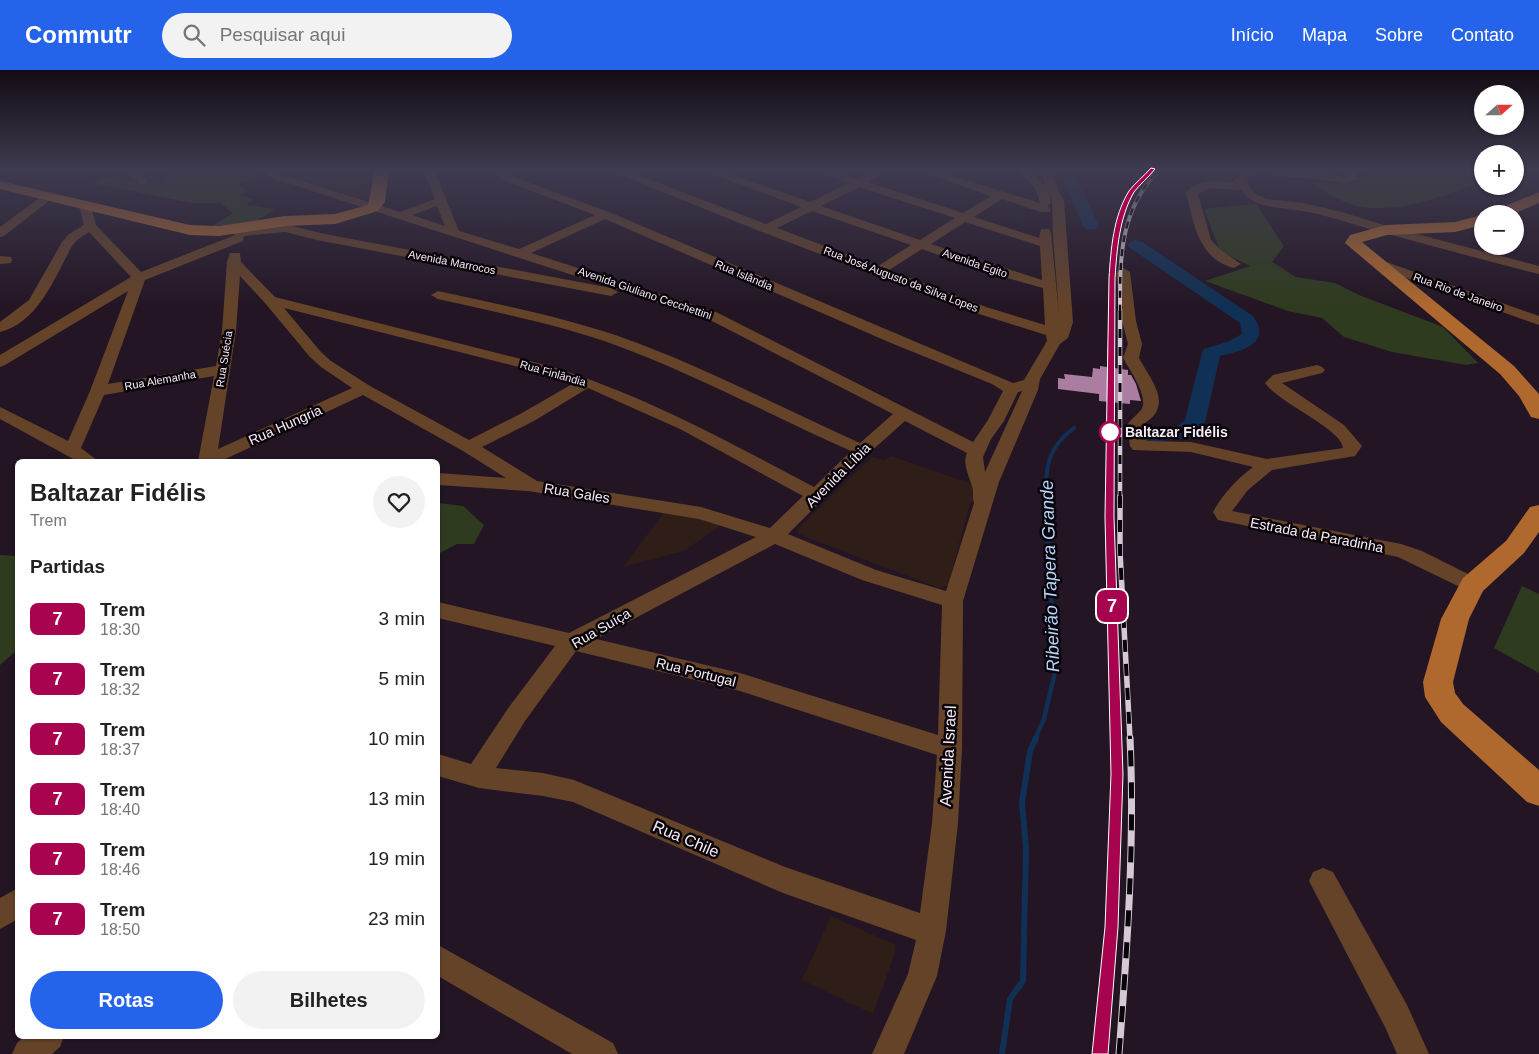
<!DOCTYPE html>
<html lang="pt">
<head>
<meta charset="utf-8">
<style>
  :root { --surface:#fff; --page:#f2f2f2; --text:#222; --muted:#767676; --accent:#2563eb }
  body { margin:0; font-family:Arial,sans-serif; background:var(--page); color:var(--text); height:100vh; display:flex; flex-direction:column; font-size:19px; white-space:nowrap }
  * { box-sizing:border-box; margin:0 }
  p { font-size:16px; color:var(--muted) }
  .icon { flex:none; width:28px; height:28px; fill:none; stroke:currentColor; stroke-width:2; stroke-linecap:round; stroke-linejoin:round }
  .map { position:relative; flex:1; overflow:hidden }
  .drawer { position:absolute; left:15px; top:389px; width:425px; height:580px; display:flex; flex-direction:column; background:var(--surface); border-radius:8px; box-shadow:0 1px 4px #0004 }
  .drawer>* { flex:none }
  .badge { padding:0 10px; border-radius:8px; font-size:18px; line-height:32px }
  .needle { width:32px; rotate:69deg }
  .tools { position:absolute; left:1474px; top:15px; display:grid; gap:10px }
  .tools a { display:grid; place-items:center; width:50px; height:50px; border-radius:50%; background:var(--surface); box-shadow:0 1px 4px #0004; font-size:25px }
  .map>.badge { position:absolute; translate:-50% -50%; box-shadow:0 0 0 2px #fff }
  h2 { padding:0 15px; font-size:19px; line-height:45px }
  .round { display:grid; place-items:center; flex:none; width:52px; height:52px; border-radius:26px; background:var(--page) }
  .summary { display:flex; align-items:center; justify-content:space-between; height:85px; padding:0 15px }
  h1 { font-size:24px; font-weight:800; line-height:38px }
  .primary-button { display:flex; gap:10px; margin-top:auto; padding:10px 15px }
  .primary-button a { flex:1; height:58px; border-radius:30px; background:var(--accent); color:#fff; font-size:20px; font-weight:800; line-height:58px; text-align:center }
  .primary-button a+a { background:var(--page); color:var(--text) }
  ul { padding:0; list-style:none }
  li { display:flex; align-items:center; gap:15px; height:60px; padding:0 15px }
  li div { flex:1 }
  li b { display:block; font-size:19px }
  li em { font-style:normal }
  li .badge { min-width:55px; font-weight:700; text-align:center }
  header { display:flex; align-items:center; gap:30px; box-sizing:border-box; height:70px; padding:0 25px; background:var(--accent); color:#fff }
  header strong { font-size:24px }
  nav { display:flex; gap:28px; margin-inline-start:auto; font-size:18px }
  .search { width:350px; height:45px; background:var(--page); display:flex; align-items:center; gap:12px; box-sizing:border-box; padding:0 18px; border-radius:28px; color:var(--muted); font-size:19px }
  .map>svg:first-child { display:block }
  .education { fill:#2f1d18 }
  .green { fill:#2f3b1e }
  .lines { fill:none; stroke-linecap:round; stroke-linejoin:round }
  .stream-far2 { stroke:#113055; stroke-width:4 }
  .stream-far1 { stroke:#113055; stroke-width:4.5 }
  .stream { stroke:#113055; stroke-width:6 }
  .river { fill:#113055; fill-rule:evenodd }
  .building { fill:#aa7da1 }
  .minor { fill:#654329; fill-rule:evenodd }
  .major { fill:#af692e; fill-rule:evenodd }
  .rail-far3-casing { stroke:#d4c9d4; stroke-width:4 }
  .rail-far2-casing { stroke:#d4c9d4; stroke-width:4.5 }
  .rail-far1-casing { stroke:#d4c9d4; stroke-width:5.5 }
  .rail-casing { stroke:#d4c9d4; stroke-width:7 }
  .rail-far3 { stroke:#090409; stroke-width:2.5; stroke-dasharray:7; stroke-linecap:butt }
  .rail-far2 { stroke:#090409; stroke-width:3; stroke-dasharray:9; stroke-linecap:butt }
  .rail-far1 { stroke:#090409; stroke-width:4; stroke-dasharray:12; stroke-linecap:butt }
  .rail { stroke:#090409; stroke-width:5; stroke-dasharray:16; stroke-linecap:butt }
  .line { fill:#a8034f; stroke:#fff }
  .stop-dot { fill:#fff; stroke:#a8034f; stroke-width:2.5 }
  .labels { text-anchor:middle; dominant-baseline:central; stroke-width:5; stroke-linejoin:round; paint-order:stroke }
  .far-street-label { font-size:11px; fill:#f6ecf6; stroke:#090409 }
  .street-label { font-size:14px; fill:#f6ecf6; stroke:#090409 }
  .stop-label { font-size:14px; font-weight:bold; fill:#f6ecf6; stroke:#090409; text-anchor:start }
  .near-street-label { font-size:16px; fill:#f6ecf6; stroke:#090409 }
  .near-water-label { font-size:18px; font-style:italic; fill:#b6d5fb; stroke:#090409 }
</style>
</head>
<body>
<header>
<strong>Commutr</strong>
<div class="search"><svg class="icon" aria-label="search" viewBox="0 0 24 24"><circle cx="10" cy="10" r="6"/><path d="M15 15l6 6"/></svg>Pesquisar aqui</div>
<nav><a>Início</a><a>Mapa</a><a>Sobre</a><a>Contato</a></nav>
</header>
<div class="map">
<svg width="1539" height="984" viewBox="0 0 1539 984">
  <rect width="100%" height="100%" fill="#231524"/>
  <g class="education">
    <path d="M278 99H375L372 109 362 110 357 117H371L373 127 363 129 275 102Z"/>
    <path d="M891 386 975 415 974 427 969 437 948 516 939 518 798 464 797 459 872 387 884 390Z"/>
    <path d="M665 441 698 448 720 456 684 481 623 497Z"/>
    <path d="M831 846 896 875 894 886 873 944 802 910Z"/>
  </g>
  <g class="green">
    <path d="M163 99H263L256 103 261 107 238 115 248 121 240 125 253 130 246 135 276 139 254 152 211 157 233 143 220 133H192L90 113 115 105 145 116 167 110Z"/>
    <path d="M1355 99H1482V112C1446 125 1401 143 1361 137 1344 134 1327 123 1313 113H1357L1368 103Z"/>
    <path d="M1256 134 1284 176 1272 192 1296 207 1335 213 1359 225 1443 257 1478 293 1466 295 1392 282 1344 267 1322 248 1288 241 1205 211 1250 196 1220 181 1204 139Z"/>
    <path d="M438 433 463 436 484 455 474 474H457L438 484Z"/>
    <path d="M0 485 18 486 17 580 0 595Z"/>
    <path d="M1522 516 1539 524V603L1494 578Z"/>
  </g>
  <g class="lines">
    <path class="stream-far2" d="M1046 428C1045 397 1048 377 1074 358"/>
    <path class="stream-far1" d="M1035 669 1044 649 1055 602 1046 426"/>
    <path class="stream" d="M1002 984 1010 929 1023 911 1026 778 1022 733 1030 681 1036 668"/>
    <g class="river">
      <path d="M1062 99H1076L1074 102 1099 156 1096 159H1086L1083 156 1060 102Z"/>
      <path d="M1136 170 1142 172 1253 246C1273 274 1241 281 1220 286L1205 352 1202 356 1191 367 1154 372 1146 371 1143 366 1146 361 1177 356 1185 350 1202 283 1204 279 1227 272 1242 264 1240 253 1130 178 1128 175 1130 172Z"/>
    </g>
  </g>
  <path class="building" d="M1100 296 1128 300V305H1131L1136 314 1141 331 1130 330V334L1099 331V324L1058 319V308L1065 309 1064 304 1092 307 1093 298 1100 299Z"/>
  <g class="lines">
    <g class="minor">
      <path d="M125 99H137L149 112 143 115 139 114Z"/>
      <path d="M262 99H274L280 104 400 142 435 129 423 99H434L459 161 519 179 595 145 508 112 485 99H499L516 108 609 142 1013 313 1024 310 1047 271 1046 265 976 243 762 162 606 99H622L766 154 801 137 698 99H715L810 132 849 113 811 99H828L857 109 877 99H891L868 112 963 143 991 126 913 99H930L1040 133 1035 118 1017 99H1029L1045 116 1041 99H1052L1058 120 1064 130 1073 252 1068 268 1060 274 1040 309 1038 320 999 412 963 531 962 679 958 753 946 861 937 906 904 984H872L908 904 916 870 783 823 573 732 543 726 479 718 438 706V684L471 694 509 637 555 576 438 548V532L569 563 756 467 699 449 528 421 438 415V403L506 408 463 381 363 325 221 391H198L214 306 104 325 81 378 98 391H77L0 349V337L68 371 90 321 128 221 5 295 0 297V285L131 207 89 162 77 170 72 176C55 207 38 253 0 262V252L29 230 62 172 69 164 84 155 79 136 85 132 91 136 96 155 141 202 235 165 234 163 236 160 285 154 320 163 611 218 618 222 611 226 317 170 285 162 244 166 243 171 145 210 108 314 216 296 222 261 227 192 230 183H240L241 192 275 227 553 297C645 326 729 372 814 417L851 381C770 345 691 302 607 272 552 253 495 242 438 229L431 225 438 221C498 234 559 246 618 266 701 295 779 337 860 373L893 344 706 248 272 108ZM859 117 955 148 920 170 821 136ZM1050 126 1052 130 1053 167 1059 244 1051 162 1049 159H1041L1039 168 974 147 1002 129 1041 142H1049L1051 139 1047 136 1051 133ZM437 136 445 156 412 145ZM812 141 911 175 878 196 777 158ZM605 149 891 273 992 314 1003 321 988 350 973 372 716 242 531 183ZM965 152 1040 176 1042 210 931 174ZM922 179 986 202 1043 218 1045 255 986 237 889 200ZM240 206 265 233 310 287 321 297 352 318 218 379 236 261ZM284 238 543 303 574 313 522 343 469 370 370 316 331 291 320 281ZM588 318 680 359 803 426 770 458 701 437 537 411 482 377 534 351ZM1022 321 985 402 983 387 991 369 1004 351 1018 322ZM905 351 967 383C962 393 969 406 972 416 974 422 972 428 974 433L946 521 876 500 788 464 868 384ZM775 474 862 510 942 535 938 665 740 603 596 569ZM576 581 740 621 937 685 932 753 920 843 785 797 574 710 543 703 496 698 525 651Z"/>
      <path d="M1249 99H1278L1346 107V103L1342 99H1355L1357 102V109L1348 113 1266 104C1258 104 1250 104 1246 111L1254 123 1266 129 1303 133 1342 142 1390 157 1539 196V204C1487 191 1436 177 1384 163 1357 156 1331 146 1303 141 1282 137 1255 140 1241 120L1209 118 1198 124 1211 170 1221 180 1241 194 1234 198C1198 189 1194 153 1186 123 1198 108 1219 111 1236 113L1234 111 1240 103Z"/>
      <path d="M46 125 50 126 52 128 50 130 4 166 0 167V157L42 126Z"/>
      <path d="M0 186 11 187 12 190 11 193 0 194Z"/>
      <path d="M1378 189 1539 246V255L1373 196 1371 193Z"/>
      <path d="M1123 198 1130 202 1136 251 1142 274 1139 288C1146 302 1165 324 1157 340 1155 347 1148 350 1143 355L1147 371 1191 372 1267 389 1343 378C1342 359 1279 333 1265 313L1273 305 1317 295 1322 297 1325 300 1322 303 1282 313 1344 355 1362 376 1355 386 1272 400 1248 420 1232 441 1401 474 1422 481 1480 510 1483 515 1480 520 1473 522 1466 520 1398 487 1218 450 1213 442C1223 424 1236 410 1253 397L1191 382 1133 380 1130 376 1127 355C1131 349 1136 346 1141 340 1150 328 1129 299 1123 288L1128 274 1122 251 1116 202Z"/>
      <path d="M1323 798 1333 802 1407 935 1429 984H1397L1385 957 1309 811 1313 802Z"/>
      <path d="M18 818V849L0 859V828Z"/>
      <path d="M438 875 613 973 618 984H572L438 906Z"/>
      <path d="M25 966H64L60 977 52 984H12L17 973Z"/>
    </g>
    <g class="major">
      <path d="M375 99H389L385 132 378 141 335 154 285 156 219 166 190 165 0 119V111L190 155 219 156 285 146 335 144 368 135Z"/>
      <path d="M1539 122V133L1513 144H1491L1493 141Z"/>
      <path d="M1482 145V155L1455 162 1387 165 1362 172 1514 296 1539 324V349L1531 347 1519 326 1500 304 1345 173 1350 165 1386 155 1455 152Z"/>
      <path d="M1539 435V462L1524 483 1483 521 1469 549 1453 612 1455 623 1463 634 1539 700V736L1527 732 1441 652 1425 627 1423 612 1441 549 1463 508 1506 471 1530 437Z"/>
    </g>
    <g class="rail-far3-casing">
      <g id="rail-far3">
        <path d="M1111 242 1112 208 1117 163"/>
        <path d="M1120 242C1120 188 1119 140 1160 99"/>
      </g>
    </g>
    <g class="rail-far2-casing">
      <g id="rail-far2">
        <path d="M1120 241V428"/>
        <path d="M1110 428 1109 313 1111 241"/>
      </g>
    </g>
    <g class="rail-far1-casing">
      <g id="rail-far1">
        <path d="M1110 426 1116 669"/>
        <path d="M1120 426V482L1130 669"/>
      </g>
    </g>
    <g class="rail-casing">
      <g id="rail">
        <path d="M1100 984C1110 879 1119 774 1116 668"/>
        <path d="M1119 984C1127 879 1135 773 1130 668"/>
      </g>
    </g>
    <use href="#rail-far3" class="rail-far3"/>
    <use href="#rail-far2" class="rail-far2"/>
    <use href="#rail-far1" class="rail-far1"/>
    <use href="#rail" class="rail"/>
  </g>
  <linearGradient id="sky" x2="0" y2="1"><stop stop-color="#130c14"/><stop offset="0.42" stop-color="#3f3b50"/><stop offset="1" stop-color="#3f3b50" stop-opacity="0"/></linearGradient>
  <rect width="1539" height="237" fill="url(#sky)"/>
  <path class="line" d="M1151 98 1155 99C1149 107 1140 114 1134 122 1119 148 1117 180 1115 208L1114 447 1123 704 1118 857 1108 984H1092L1105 857 1111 704 1105 447 1109 208C1111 179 1113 147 1129 121 1135 113 1144 106 1151 98Z"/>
  <circle class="stop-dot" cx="1110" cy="362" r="10"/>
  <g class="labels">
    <g class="far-street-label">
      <text transform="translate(452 192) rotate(11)">Avenida Marrocos</text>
      <text transform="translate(975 193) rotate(19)">Avenida Egito</text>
      <text transform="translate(744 205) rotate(23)">Rua Islândia</text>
      <text transform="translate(901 209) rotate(21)">Rua José Augusto da Silva Lopes</text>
      <text transform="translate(1458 222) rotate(20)">Rua Rio de Janeiro</text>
      <text transform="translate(645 223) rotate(19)">Avenida Giuliano Cecchettini</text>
      <text transform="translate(224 289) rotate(-81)">Rua Suécia</text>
      <text transform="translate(553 303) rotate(16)">Rua Finlândia</text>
      <text transform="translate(160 310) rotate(-10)">Rua Alemanha</text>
    </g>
    <g class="street-label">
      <text transform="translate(285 355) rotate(-24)">Rua Hungria</text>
      <text transform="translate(838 405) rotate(-45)">Avenida Líbia</text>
      <text transform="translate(577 423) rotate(9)">Rua Gales</text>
      <text transform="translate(1317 465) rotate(11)">Estrada da Paradinha</text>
      <text transform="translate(601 558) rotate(-30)">Rua Suíça</text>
      <text transform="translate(696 602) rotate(14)">Rua Portugal</text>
    </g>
    <g class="stop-label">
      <text x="1125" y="362">Baltazar Fidélis</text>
    </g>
    <g class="near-street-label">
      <text transform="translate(948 686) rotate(-87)">Avenida Israel</text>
      <text transform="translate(686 769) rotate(23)">Rua Chile</text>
    </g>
    <g class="near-water-label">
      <text transform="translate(1050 506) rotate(-92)">Ribeirão Tapera Grande</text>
    </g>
  </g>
</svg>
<div class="tools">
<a><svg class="needle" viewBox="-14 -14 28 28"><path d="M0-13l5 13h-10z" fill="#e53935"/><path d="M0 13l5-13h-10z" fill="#767676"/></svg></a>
<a>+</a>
<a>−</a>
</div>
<b class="badge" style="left:1112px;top:536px;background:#a8034f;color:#fff">7</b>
<section class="drawer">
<div class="summary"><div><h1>Baltazar Fidélis</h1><p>Trem</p></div><a class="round"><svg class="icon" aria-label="heart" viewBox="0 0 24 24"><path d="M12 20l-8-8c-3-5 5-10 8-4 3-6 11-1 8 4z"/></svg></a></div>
<h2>Partidas</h2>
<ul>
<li><span class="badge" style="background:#a8034f;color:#fff">7</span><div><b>Trem</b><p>18:30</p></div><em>3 min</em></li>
<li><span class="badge" style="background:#a8034f;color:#fff">7</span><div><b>Trem</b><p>18:32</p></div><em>5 min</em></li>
<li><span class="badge" style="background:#a8034f;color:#fff">7</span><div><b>Trem</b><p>18:37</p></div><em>10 min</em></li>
<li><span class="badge" style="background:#a8034f;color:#fff">7</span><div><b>Trem</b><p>18:40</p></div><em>13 min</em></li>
<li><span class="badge" style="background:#a8034f;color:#fff">7</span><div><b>Trem</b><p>18:46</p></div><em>19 min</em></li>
<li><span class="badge" style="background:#a8034f;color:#fff">7</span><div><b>Trem</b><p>18:50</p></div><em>23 min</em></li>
</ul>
<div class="primary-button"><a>Rotas</a><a>Bilhetes</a></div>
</section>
</div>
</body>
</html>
